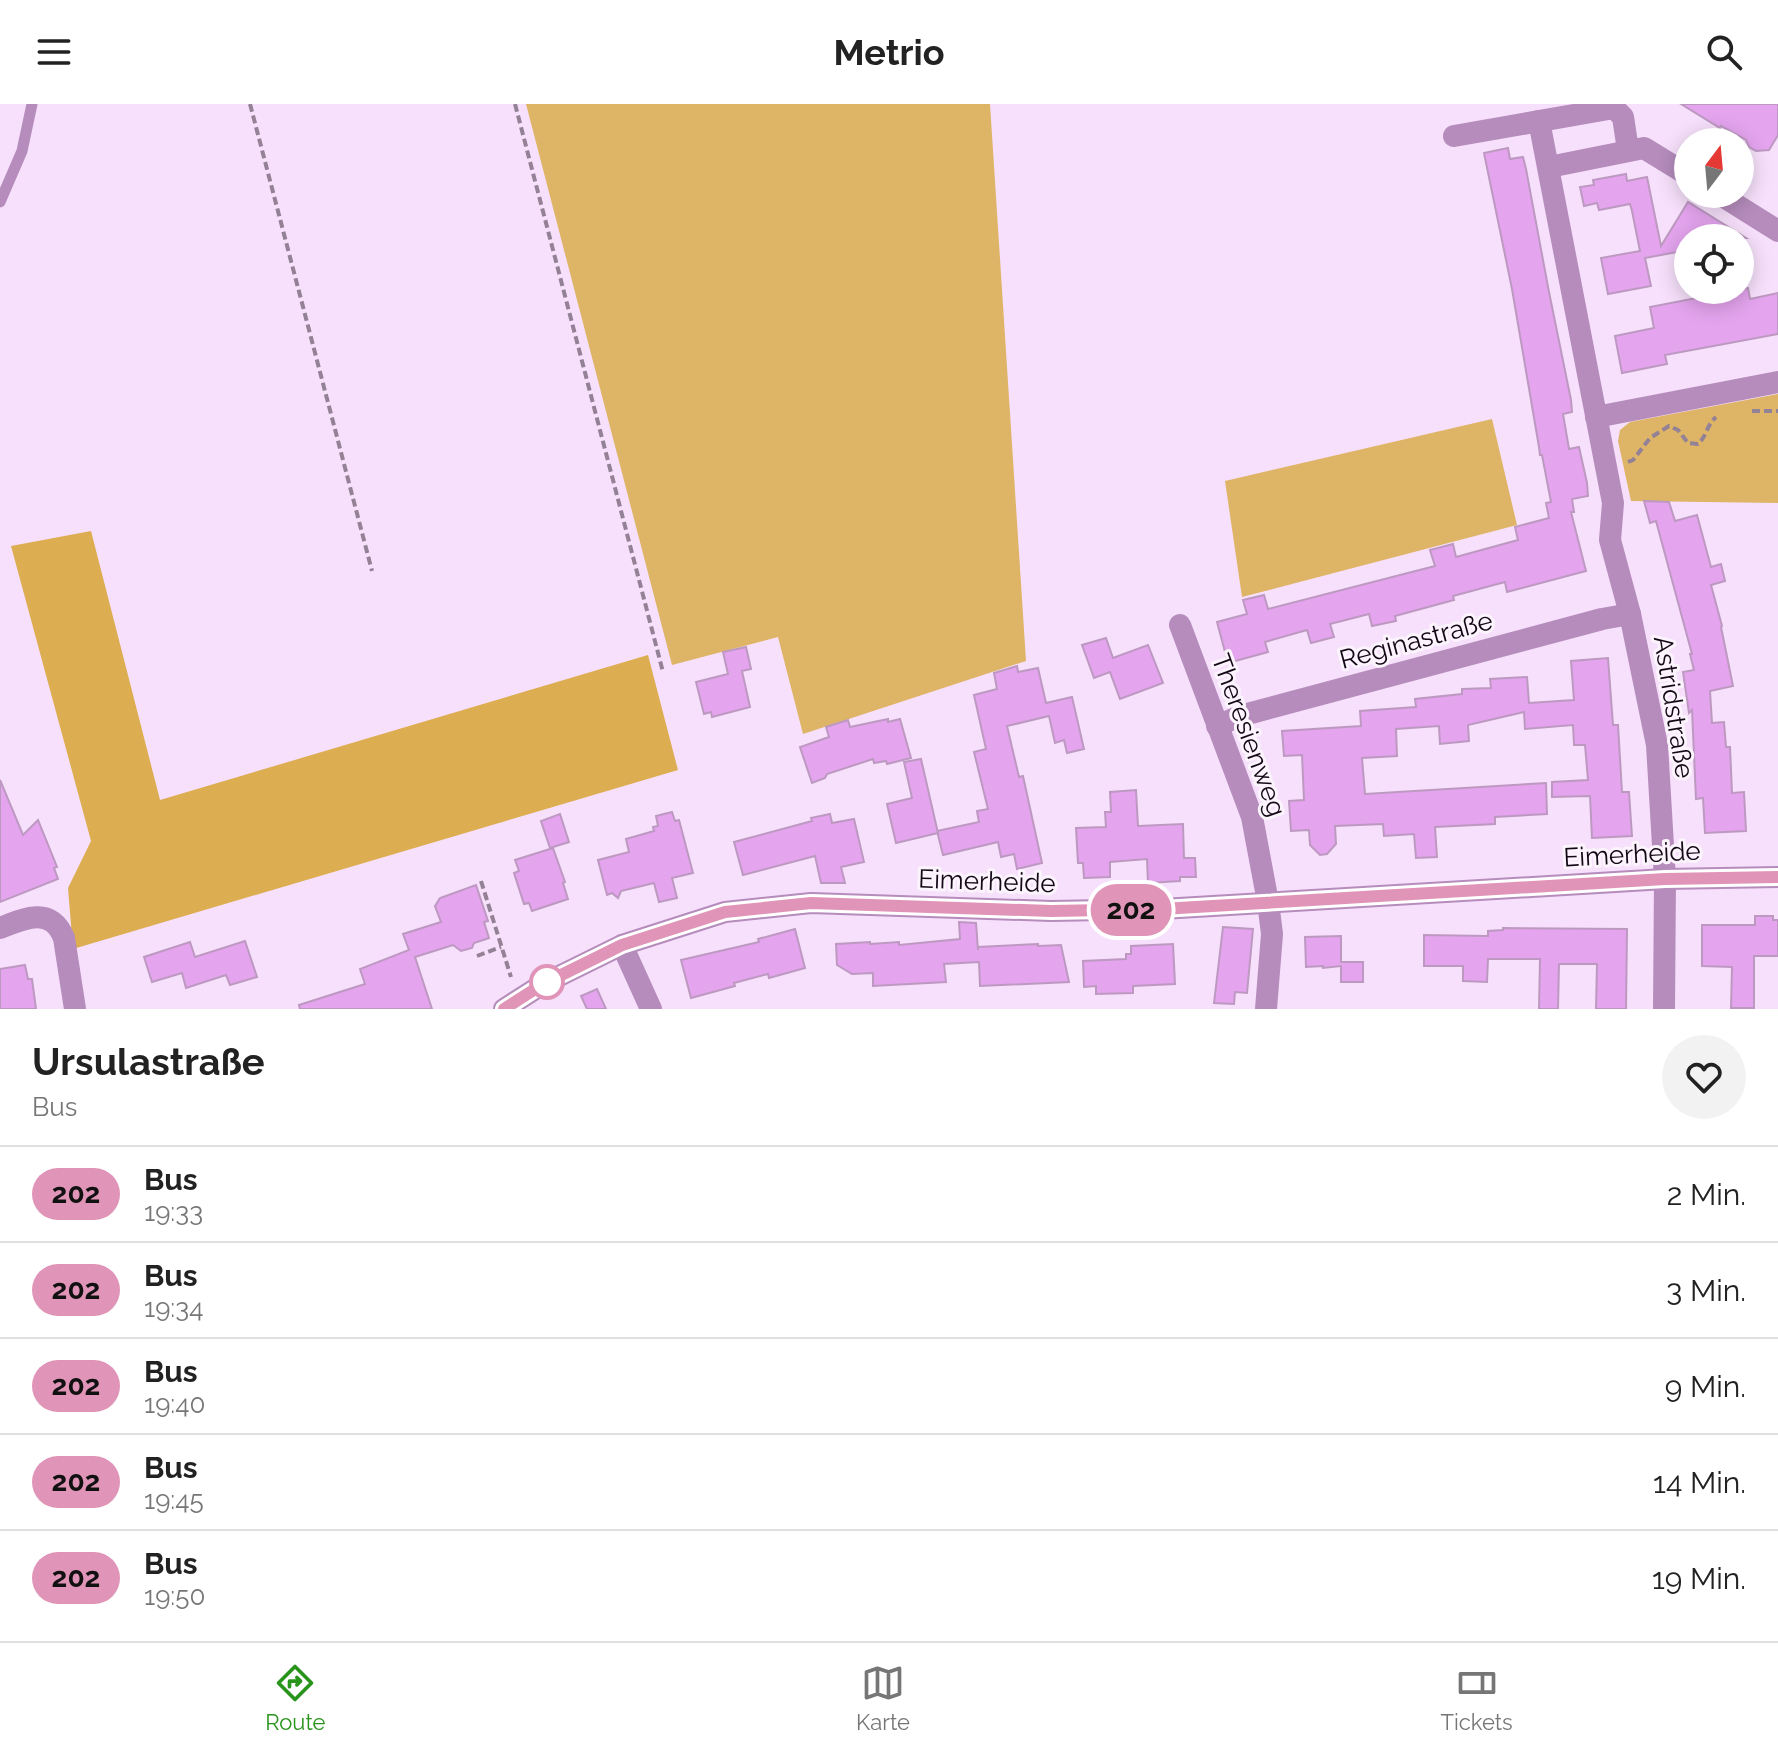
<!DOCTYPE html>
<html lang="de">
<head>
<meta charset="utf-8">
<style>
  :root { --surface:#fff; --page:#f2f2f2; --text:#222; --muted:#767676; --line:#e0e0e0; --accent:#29941c }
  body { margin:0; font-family:Raleway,sans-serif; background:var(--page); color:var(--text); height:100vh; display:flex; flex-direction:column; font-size:30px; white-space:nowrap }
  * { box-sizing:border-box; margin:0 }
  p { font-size:26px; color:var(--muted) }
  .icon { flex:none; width:44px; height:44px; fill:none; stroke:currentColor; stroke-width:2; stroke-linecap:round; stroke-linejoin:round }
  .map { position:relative; height:905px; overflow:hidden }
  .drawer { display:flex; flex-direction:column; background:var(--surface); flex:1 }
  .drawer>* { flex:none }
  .badge { padding:0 16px; border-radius:26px; font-size:28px; line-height:52px }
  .needle { width:52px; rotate:16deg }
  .controls { position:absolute; left:1674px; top:24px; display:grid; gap:16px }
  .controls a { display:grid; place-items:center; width:80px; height:80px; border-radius:50%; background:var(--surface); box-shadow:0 4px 20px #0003; font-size:40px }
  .map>.badge { position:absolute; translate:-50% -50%; box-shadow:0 0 0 4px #fff }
  .round { display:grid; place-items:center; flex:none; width:84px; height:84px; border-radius:42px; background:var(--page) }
  .headline { display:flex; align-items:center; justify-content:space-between; height:136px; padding:0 32px }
  h1 { font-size:38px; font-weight:700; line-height:60px }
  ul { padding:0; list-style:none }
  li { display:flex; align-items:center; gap:24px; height:96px; padding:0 32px; border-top:2px solid var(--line) }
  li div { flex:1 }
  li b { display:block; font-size:30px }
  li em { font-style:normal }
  li .badge { min-width:88px; font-weight:700; text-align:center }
  header { display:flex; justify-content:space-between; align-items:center; height:104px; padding:0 32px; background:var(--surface); font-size:36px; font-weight:700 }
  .tab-bar { display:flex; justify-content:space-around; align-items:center; height:112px; border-top:2px solid var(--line); background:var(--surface); font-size:22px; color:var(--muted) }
  .tab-bar a { display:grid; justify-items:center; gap:4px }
  .tab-bar .active { color:var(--accent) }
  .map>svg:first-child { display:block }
  .green { fill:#deb466 }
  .forest { fill:#dcad51 }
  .building { fill:#e4a4ee; stroke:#bd99c2; stroke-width:2 }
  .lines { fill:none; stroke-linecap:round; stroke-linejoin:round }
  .path { stroke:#938196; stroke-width:4; stroke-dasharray:8 4; stroke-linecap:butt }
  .lane { stroke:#b58cbc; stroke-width:11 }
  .street { stroke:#b58cbc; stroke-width:22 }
  .line-casing { stroke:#fff; stroke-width:18 }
  .line { stroke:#e094b7; stroke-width:12 }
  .stop-dot { fill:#fff; stroke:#e094b7; stroke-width:4 }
  .labels { text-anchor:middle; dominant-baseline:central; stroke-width:6; stroke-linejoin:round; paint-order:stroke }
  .street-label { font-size:26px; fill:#130716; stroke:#fbf4fc }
</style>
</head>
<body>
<header><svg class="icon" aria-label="menu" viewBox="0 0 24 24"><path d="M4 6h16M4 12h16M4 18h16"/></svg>Metrio<svg class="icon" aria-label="search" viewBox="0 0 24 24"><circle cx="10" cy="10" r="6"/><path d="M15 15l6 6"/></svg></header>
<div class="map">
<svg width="1778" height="905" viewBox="0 0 1778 905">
  <rect width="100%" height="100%" fill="#f7e0fb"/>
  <g class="green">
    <path d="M526 0H990L1026 557 803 630 778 533 672 561Z"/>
    <path d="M1778 290V399L1631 397 1618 337 1620 326 1630 318Z"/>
    <path d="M1492 315 1517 421 1242 493 1225 377Z"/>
  </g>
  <path class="forest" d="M91 427 160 696 648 551 678 666 73 845 68 784 91 737 11 442Z"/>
  <g class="building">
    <path d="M1681 0H1778V31L1769 46 1756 47 1749 43 1746 36 1721 22 1720 24Z"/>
    <path d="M1508 44 1510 55 1523 53 1526 65 1549 188 1571 296 1572 308 1563 310 1569 345 1579 343 1587 379 1588 392 1572 395 1574 408H1571L1586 467 1507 488 1505 478 1453 492 1454 496 1395 512 1396 517 1372 522 1369 510 1330 520 1334 533 1311 539 1307 526 1265 538 1268 548 1228 559 1217 518 1247 510 1243 496 1264 491 1268 505 1435 462 1430 446 1453 440 1456 453 1518 436 1515 423 1549 414 1546 399 1551 398 1542 351H1540L1539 343 1512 185 1484 49Z"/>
    <path d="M1626 70 1627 77 1647 73 1661 142 1688 98 1746 134H1688V146L1645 154 1651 182 1608 190 1601 154 1640 147 1632 107 1630 100 1599 106 1597 99 1584 102 1580 83 1594 81 1593 76Z"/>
    <path d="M1748 184 1750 195 1778 189V230L1665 251 1667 260 1622 269 1615 232 1654 224 1650 203Z"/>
    <path d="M1644 397 1669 398 1675 417 1697 411 1711 463 1721 460 1725 477 1711 481 1722 522 1721 523 1733 582 1710 587 1712 619 1724 618 1726 643H1730L1732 689 1744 688 1746 727 1705 729 1703 694 1696 695 1692 606 1689 609 1683 568 1694 566 1690 550H1692L1656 417 1650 419Z"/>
    <path d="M1106 534 1113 554 1148 541 1163 579 1120 595 1110 568 1094 574 1082 541Z"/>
    <path d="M746 543 751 565 742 567 750 603 712 613 711 608 704 610 696 578 728 570 723 548Z"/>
    <path d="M1608 554 1613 621H1618L1622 688H1629L1632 732 1592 734 1590 692 1552 693V678L1588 676 1585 641H1574L1573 621 1525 625 1524 608 1468 621 1469 637 1440 640 1439 622 1396 625 1397 652 1362 654 1365 690 1546 679 1547 710 1495 713V720L1435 723 1437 753 1416 754 1414 730 1384 732 1383 720 1335 722 1336 740 1327 750 1320 751 1310 741 1309 726 1291 727 1289 697 1304 696 1302 651 1284 652 1282 627 1361 622 1360 607 1416 603 1415 595 1462 590V585L1491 584 1490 575 1527 573 1529 599 1574 596 1571 557Z"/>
    <path d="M1017 562 1018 568 1038 564 1046 599 1072 593 1084 645 1067 649 1064 636 1055 639 1049 612 1007 622 1019 673 1023 672 1042 759 1017 765 1014 750 1001 753 998 738 943 751 937 727 979 718 977 707 988 705 974 648 986 645 974 591 997 585 994 569Z"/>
    <path d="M888 615V618L900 615 911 654 887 660 886 657 874 659 873 655 827 670 825 674 812 679 800 643 829 633 826 623 848 616 850 623Z"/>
    <path d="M921 655 938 729 896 739 887 700 912 694 904 658Z"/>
    <path d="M0 676 23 731 38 716 57 763 54 764 58 775 0 798Z"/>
    <path d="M1136 686 1138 722 1183 720 1184 754H1195L1196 773H1180V777L1148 779 1147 755 1110 758V773L1084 774 1083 759H1078L1076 724 1106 723 1105 708H1111L1110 688Z"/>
    <path d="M672 708 675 717 679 716 693 769 672 774 677 794 659 798 654 779 621 787 618 794 612 789 607 791 598 756 629 748 626 735 654 727 653 723 658 722 656 712Z"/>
    <path d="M560 710 569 738 550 744 541 717Z"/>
    <path d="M830 710 832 719 854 715 864 758 841 763 845 779H821L815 752 743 771 734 738 812 717 811 714Z"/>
    <path d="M553 744 565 778 563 779 568 795 532 807 529 799 524 800 514 769 519 767 515 756Z"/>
    <path d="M476 781 488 817 484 818 489 834 474 839 472 844 461 847 453 841 415 853 432 905H300L299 901 365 880 360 865 409 846 403 830 441 818 435 802 440 794Z"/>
    <path d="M1755 812H1773V816H1778V852H1754V904H1731L1732 863 1702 862V821H1755Z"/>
    <path d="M959 818 976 819 978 846V843L1038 840V842L1061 841 1069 878 980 882 979 858 944 860 946 878 873 882V869L852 870 837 861 836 840 870 838V840L899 838V841L960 835Z"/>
    <path d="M1223 823 1253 825 1247 889 1235 888 1234 900 1214 899Z"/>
    <path d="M1503 824 1627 825 1626 905H1596L1597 860H1559L1558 905H1539L1540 855H1488L1487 878 1463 877V862H1424V831L1488 832V827L1503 826Z"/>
    <path d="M795 825 805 864 769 874 768 870 734 879 735 882 691 894 681 856 759 838 758 835Z"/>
    <path d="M1341 832V858H1363V878H1341V862L1323 864V862L1306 863 1305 833Z"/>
    <path d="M245 837 257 873 230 881 226 871 186 884 182 869 152 878 144 853 190 838 195 853Z"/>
    <path d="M1173 840 1175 880 1133 882V889L1096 890V882L1084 883 1083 857 1126 855V850H1131V842Z"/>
    <path d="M25 861 28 875H32L36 905H0V865Z"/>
    <path d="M597 885 606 905H587L581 892Z"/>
  </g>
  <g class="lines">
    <g class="path">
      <path d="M250 0 372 467"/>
      <path d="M515 0 663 568"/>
      <path d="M1752 307H1778"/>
      <path d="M1628 358 1633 356 1650 334 1669 322 1678 326 1688 339 1698 340C1707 332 1706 322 1716 313"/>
      <path d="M481 777 511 873"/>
      <path d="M477 852 501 843"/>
    </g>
    <path class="lane" d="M0 98 22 47 32 0"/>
    <g class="street">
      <path d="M1539 17 1613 399 1610 436 1630 510 1657 641 1665 775 1664 905"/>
      <path d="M1454 32 1614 4 1623 13 1628 46"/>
      <path d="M1549 63 1644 44 1688 71"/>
      <path d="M1719 90 1778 127"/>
      <path d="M1596 313 1778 278"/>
      <path d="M1180 521 1252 713 1268 798 1272 830 1266 905"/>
      <path d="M1217 622 1240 612 1602 515 1630 510"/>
      <path d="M0 824C25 814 51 802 64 834L75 905"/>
      <path d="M622 841 651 905"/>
      <path d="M504 905 543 880 622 841 725 808 811 799 1051 807 1162 805 1665 775 1778 773"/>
    </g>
  </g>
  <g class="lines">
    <g class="line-casing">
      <path id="line" d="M504 905 543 880 622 841 725 808 811 799 1051 807 1162 805 1665 775 1778 773"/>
    </g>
    <use href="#line" class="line"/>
  </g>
  <circle class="stop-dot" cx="547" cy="878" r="16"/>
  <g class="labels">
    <g class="street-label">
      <text transform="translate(1416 536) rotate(-15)">Reginastraße</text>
      <text transform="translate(1674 603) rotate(81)">Astridstraße</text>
      <text transform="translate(1249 631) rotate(70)">Theresienweg</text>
      <text transform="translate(1632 750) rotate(-3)">Eimerheide</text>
      <text transform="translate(987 777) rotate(2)">Eimerheide</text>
    </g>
  </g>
</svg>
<div class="controls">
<a><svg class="needle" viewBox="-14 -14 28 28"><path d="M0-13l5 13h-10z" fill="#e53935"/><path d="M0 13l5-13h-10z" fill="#767676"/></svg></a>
<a><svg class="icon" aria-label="locate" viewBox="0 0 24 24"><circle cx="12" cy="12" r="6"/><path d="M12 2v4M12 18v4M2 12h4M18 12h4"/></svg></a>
</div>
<b class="badge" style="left:1131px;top:806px;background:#e094b7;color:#111">202</b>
</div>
<section class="drawer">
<div class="headline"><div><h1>Ursulastraße</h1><p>Bus</p></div><a class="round"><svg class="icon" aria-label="heart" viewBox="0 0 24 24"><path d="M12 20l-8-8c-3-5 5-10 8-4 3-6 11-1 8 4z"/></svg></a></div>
<ul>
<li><span class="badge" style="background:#e094b7;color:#111">202</span><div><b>Bus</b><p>19:33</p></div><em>2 Min.</em></li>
<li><span class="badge" style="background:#e094b7;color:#111">202</span><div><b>Bus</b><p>19:34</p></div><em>3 Min.</em></li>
<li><span class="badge" style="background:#e094b7;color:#111">202</span><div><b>Bus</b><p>19:40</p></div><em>9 Min.</em></li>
<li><span class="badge" style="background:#e094b7;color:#111">202</span><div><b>Bus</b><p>19:45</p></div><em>14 Min.</em></li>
<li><span class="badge" style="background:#e094b7;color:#111">202</span><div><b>Bus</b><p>19:50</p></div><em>19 Min.</em></li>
</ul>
</section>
<nav class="tab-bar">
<a class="active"><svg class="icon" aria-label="directions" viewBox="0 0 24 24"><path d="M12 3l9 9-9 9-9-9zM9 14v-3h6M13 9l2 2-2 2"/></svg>Route</a>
<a><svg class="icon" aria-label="map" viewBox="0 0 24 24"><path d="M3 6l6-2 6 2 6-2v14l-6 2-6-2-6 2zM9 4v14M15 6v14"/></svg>Karte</a>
<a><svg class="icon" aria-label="tickets" viewBox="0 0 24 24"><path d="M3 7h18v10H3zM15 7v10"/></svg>Tickets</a>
</nav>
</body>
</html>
